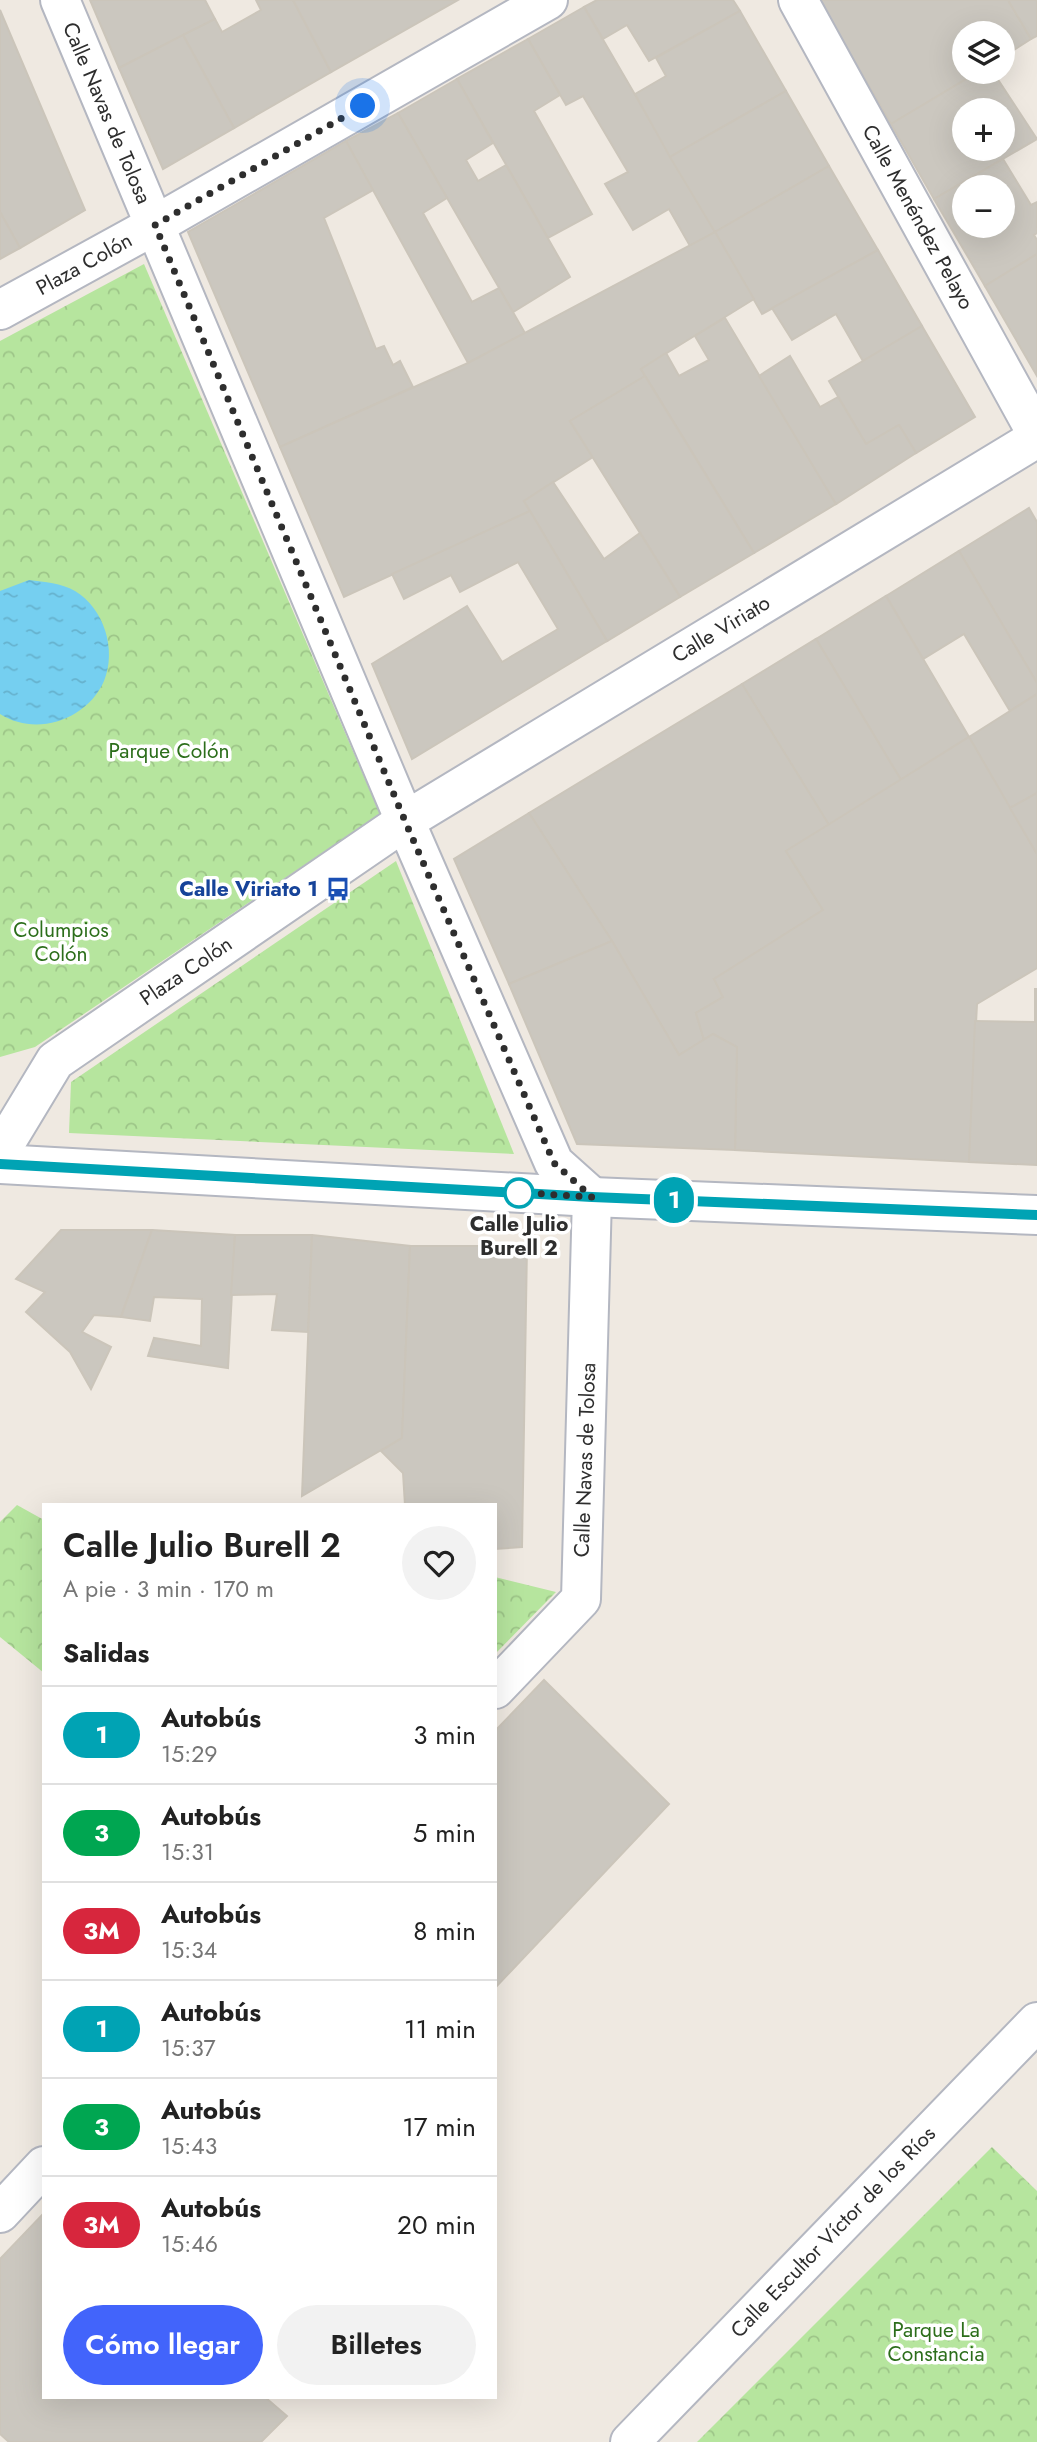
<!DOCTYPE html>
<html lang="es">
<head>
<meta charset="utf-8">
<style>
  :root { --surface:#fff; --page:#f2f2f2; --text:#222; --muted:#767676; --line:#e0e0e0; --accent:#4264fb }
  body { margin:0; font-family:Jost,sans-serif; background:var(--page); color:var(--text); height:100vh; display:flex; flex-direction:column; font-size:26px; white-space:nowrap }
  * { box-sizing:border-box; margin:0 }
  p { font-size:23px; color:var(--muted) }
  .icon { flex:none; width:38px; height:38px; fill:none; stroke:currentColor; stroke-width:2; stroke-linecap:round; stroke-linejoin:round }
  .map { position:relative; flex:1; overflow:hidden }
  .drawer { position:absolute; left:42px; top:1503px; width:455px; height:896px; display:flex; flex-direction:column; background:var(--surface); border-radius:0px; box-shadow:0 7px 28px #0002 }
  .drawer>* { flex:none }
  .badge { padding:0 14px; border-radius:23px; font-size:24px; line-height:46px }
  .buttons { position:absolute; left:952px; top:21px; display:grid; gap:14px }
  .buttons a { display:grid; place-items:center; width:63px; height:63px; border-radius:50%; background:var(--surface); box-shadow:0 7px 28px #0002; font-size:35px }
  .you { position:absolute; width:35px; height:35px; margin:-18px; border:5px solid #fff; border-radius:50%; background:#1a73e8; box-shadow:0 0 0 10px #1a73e833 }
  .map>.badge { position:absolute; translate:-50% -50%; box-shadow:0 0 0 4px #fff }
  h2 { padding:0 21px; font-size:26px; line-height:63px }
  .round { display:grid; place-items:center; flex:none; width:74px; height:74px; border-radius:37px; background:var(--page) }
  .summary { display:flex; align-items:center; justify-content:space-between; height:119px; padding:0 21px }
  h1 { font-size:33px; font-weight:600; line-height:52px }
  .cta { display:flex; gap:14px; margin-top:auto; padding:14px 21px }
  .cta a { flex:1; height:80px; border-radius:42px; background:var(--accent); color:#fff; font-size:28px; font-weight:600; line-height:80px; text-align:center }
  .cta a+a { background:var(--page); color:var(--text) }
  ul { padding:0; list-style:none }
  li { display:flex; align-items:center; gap:21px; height:98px; padding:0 21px; border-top:2px solid var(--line) }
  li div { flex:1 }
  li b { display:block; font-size:26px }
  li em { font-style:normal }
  li .badge { min-width:77px; font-weight:700; text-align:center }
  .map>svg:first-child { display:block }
  .park { fill:url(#park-crowns) }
  .water { fill:url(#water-ripples) }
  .building { fill:#cbc7bf; stroke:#cbc5ba; stroke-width:2; fill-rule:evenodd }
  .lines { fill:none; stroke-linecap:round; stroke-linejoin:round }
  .minor-casing { stroke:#b4b7c1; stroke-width:42 }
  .secondary-casing { stroke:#b4b7c1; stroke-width:42 }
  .minor { stroke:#fff; stroke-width:38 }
  .secondary { stroke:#fff; stroke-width:38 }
  .line-casing { stroke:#fff; stroke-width:16 }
  .line { stroke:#00a3b4; stroke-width:10 }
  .walk { stroke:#2e2e2e; stroke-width:7; stroke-dasharray:0 12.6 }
  .stop-dot { fill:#fff; stroke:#00a3b4; stroke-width:3.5 }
  .labels { text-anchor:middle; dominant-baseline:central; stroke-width:7; stroke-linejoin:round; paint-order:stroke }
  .street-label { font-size:21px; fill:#2e2e2e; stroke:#fff }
  .park-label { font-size:21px; fill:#2c6e1b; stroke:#fff }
  .transit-label { font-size:21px; font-weight:bold; fill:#164399; stroke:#fff; text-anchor:end }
  .stop-label { font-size:21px; font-weight:bold; fill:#2e2e2e; stroke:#fff }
</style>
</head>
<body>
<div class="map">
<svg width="1037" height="2442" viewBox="0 0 1037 2442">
  <defs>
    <pattern id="park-crowns" width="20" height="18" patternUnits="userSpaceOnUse" patternTransform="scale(1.75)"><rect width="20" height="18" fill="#b6e59e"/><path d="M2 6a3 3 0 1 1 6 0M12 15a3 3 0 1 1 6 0" fill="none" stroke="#9dc588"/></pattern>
    <pattern id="water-ripples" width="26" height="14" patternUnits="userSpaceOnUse" patternTransform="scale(1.75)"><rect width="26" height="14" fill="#75cff0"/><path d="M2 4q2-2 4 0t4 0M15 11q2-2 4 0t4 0" fill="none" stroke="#66b2ce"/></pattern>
  </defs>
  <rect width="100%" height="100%" fill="#efe9e1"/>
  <g class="park">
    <path d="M144 264 380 814 35 1047 0 1057V341Z"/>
    <path d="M396 861 514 1154 69 1133 71 1082Z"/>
    <path d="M17 1505 44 1520V1673L0 1637V1522Z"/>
    <path d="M495 1577 556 1592 495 1654Z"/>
    <path d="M992 2147 1037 2191V2442H697Z"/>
  </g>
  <path class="water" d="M29 580C45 582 61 583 75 591 104 608 117 650 104 681 87 720 36 737 0 714V591Z"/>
  <g class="building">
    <path d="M90 0H205L215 19 119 68Z"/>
    <path d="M256 0H293L331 72 234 128 183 35 215 19 222 32 261 10Z"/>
    <path d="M293 0H458L331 72Z"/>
    <path d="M597 0H733L740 11 649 61 627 25 603 39 584 7Z"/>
    <path d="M819 0H1008L1031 39 1003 57V33H964V72H978L891 124Z"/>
    <path d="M1008 0H1037V36L1031 39Z"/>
    <path d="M584 7 715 232 690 246 669 209 633 230 605 184 628 172 583 96 566 105 528 39Z"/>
    <path d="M0 10 85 210 20 248 0 212Z"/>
    <path d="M740 11 786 91 670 157 635 94 666 76 656 58Z"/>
    <path d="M183 35 234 128 163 169 119 68Z"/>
    <path d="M528 39 560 95 534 111 592 214 548 238 457 79Z"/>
    <path d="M978 72H993L1037 139 934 199 891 124ZM964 110H1003V149H964Z"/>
    <path d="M457 79 493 143 466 160 478 181 506 165 570 277 513 312 398 113Z"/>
    <path d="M786 91 829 166 715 232 670 157Z"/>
    <path d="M398 113 447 198 423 213 472 302 499 288 525 333 468 363 346 141Z"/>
    <path d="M346 141 373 190 324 218 376 349 384 346 393 365 400 361 413 387 280 447 188 232Z"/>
    <path d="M1003 159 1031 205 1037 202V233L1034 235 1037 240V254L985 286 934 199ZM964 187H1003V226H964Z"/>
    <path d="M829 166 878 250 762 314 715 232Z"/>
    <path d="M0 212 20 248 0 259Z"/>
    <path d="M715 232 754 299 641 369 645 376 570 421 593 457 524 501 530 511 344 597 280 447 468 363Z"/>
    <path d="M878 250 922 326 863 361 836 314 792 340 772 308Z"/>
    <path d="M1037 254V376L985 286Z"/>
    <path d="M725 318 836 504 754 553 641 369 666 353 679 376 709 360 695 336Z"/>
    <path d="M922 326 975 417 916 453 899 425 866 444 829 381Z"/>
    <path d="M790 356 820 407 838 397 866 444 899 425 916 453 836 504 759 376Z"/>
    <path d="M645 376 754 553 680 597 570 421Z"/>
    <path d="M553 482 604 559 640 533 680 597 607 641 524 501Z"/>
    <path d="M1029 508 1037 522V683L959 551Z"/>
    <path d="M530 511 607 641 412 759 372 664 467 606 502 662 558 629 518 562 460 592 451 575 404 599 392 574Z"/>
    <path d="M959 551 1037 683V694L1010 711 964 634 923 659 886 596Z"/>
    <path d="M886 596 969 737 901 780 816 639Z"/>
    <path d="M816 639 901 780 829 825 742 684Z"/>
    <path d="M742 684 829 825 786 851 823 910 714 979 723 997 696 1013 704 1040 679 1055 612 941 529 813Z"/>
    <path d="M1037 694V793L1010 808 969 737Z"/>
    <path d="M969 737 1037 854V968L977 1004 969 1162 735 1150 737 1047 713 1034 704 1040 696 1013 723 997 714 979 823 910 786 851Z"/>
    <path d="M1037 793V854L1010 808Z"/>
    <path d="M529 813 612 941 509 984 454 859Z"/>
    <path d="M612 941 679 1055 713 1034 737 1047 735 1150 577 1144 509 984Z"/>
    <path d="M1035 989H1037V1165L969 1162 975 1021 1035 1022Z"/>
    <path d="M61 1230H152L121 1317 94 1315 82 1332 111 1347 91 1389 70 1352 26 1312 45 1292 16 1279Z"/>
    <path d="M152 1230 235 1235 228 1368 148 1356 154 1338 201 1346 202 1299 154 1297 150 1321 121 1317Z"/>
    <path d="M235 1235H312L308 1332 272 1330 277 1294 231 1295Z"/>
    <path d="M312 1235 410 1246 402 1438 302 1496Z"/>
    <path d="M410 1246H527L522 1547 495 1549V1505H405L403 1473 381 1451 402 1438Z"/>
    <path d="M544 1680 669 1804 495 1988V1731Z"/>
    <path d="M44 2213V2398H266L287 2416 261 2442H9L0 2434V2259Z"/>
  </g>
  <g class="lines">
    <g class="minor-casing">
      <g id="minor">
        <path d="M60 0 405 821 554 1163 592 1197 581 1599 495 1689"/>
        <path d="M798 0 1037 434"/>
        <path d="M0 310 155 225 548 0"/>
        <path d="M0 1152 55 1061 405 821 1037 438"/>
        <path d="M0 2213 44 2166"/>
        <path d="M630 2442 1037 2022"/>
      </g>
    </g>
    <g class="secondary-casing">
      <path id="secondary" d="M0 1164 592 1197 1037 1215"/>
    </g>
    <use href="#minor" class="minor"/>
    <use href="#secondary" class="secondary"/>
  </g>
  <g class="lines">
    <g class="line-casing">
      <path id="line" d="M0 1164 592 1197 1037 1215"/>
    </g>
    <use href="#line" class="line"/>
    <path class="walk" d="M363 106 155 225 405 821 554 1163 592 1197 511 1192 519 1193"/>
  </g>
  <defs>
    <g id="bus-bare" transform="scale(1.89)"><path d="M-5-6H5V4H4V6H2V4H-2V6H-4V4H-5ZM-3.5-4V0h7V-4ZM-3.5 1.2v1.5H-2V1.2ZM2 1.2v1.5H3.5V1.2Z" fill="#1a4fb4" stroke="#fff" stroke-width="2.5" paint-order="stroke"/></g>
  </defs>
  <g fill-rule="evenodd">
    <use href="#bus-bare" x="338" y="889"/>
  </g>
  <circle class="stop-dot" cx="519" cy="1193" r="14"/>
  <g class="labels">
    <g class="street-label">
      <text transform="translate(107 113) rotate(67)">Calle Navas de Tolosa</text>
      <text transform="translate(918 217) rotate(61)">Calle Menéndez Pelayo</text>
      <text transform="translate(84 264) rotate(-29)">Plaza Colón</text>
      <text transform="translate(721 629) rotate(-31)">Calle Viriato</text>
      <text transform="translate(186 971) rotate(-34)">Plaza Colón</text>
      <text transform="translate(585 1460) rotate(-88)">Calle Navas de Tolosa</text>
      <text transform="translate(833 2232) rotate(-46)">Calle Escultor Víctor de los Ríos</text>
    </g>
    <g class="park-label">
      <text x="169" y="751">Parque Colón</text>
      <text x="61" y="930">Columpios<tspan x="61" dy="24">Colón</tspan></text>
      <text x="936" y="2330">Parque La<tspan x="936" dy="24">Constancia</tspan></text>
    </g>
    <g class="transit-label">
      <text x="318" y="889">Calle Viriato 1</text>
    </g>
    <g class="stop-label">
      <text x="519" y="1224">Calle Julio<tspan x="519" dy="24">Burell 2</tspan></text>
    </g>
  </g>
</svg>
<div class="buttons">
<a><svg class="icon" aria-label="layers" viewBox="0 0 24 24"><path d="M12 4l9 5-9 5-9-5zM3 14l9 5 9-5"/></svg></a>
<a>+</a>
<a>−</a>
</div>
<div class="you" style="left:363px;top:106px"></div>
<b class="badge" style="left:674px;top:1200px;background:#00a3b4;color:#fff">1</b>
<section class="drawer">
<div class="summary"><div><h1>Calle Julio Burell 2</h1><p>A pie · 3 min · 170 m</p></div><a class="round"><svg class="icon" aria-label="heart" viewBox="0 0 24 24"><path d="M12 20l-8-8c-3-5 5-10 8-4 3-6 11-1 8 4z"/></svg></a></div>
<h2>Salidas</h2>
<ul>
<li><span class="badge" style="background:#00a3b4;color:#fff">1</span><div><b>Autobús</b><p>15:29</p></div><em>3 min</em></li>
<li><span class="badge" style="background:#00a651;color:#fff">3</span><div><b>Autobús</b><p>15:31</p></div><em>5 min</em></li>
<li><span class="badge" style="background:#d7263d;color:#fff">3M</span><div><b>Autobús</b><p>15:34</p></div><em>8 min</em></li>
<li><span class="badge" style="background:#00a3b4;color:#fff">1</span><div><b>Autobús</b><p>15:37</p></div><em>11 min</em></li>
<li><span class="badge" style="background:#00a651;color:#fff">3</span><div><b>Autobús</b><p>15:43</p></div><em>17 min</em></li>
<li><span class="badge" style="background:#d7263d;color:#fff">3M</span><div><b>Autobús</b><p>15:46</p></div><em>20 min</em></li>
</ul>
<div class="cta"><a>Cómo llegar</a><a>Billetes</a></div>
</section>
</div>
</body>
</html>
